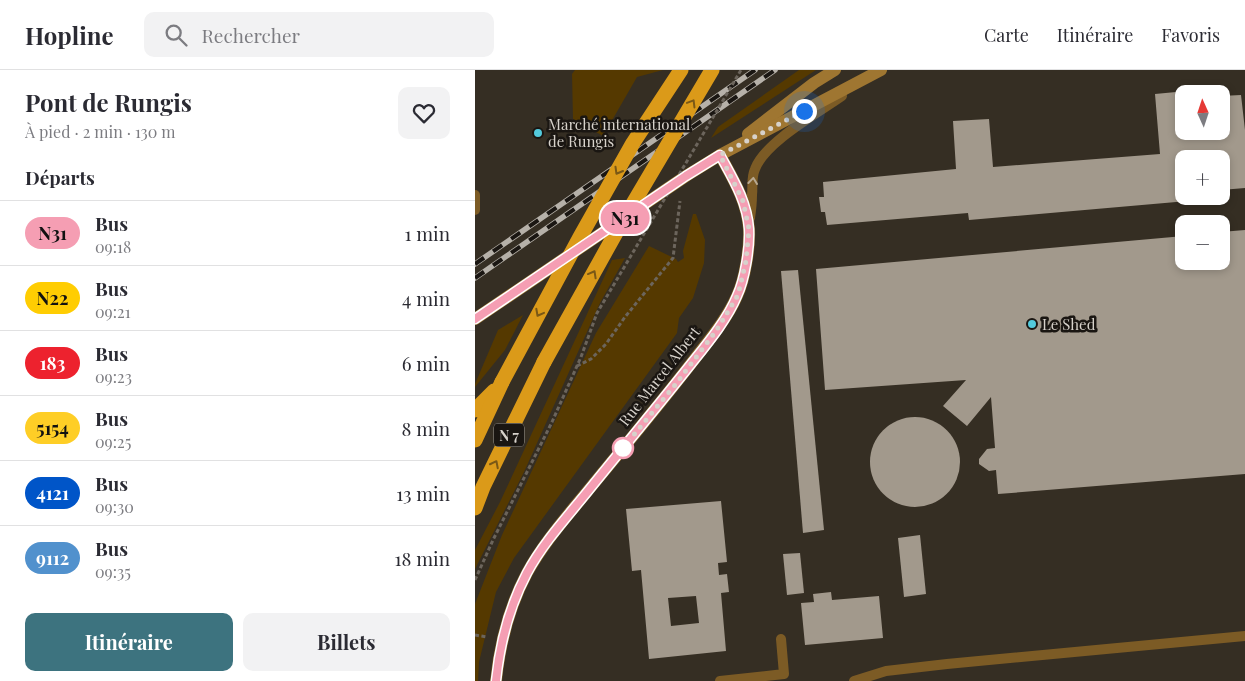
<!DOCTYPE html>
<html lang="fr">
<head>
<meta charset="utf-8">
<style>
  :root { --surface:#fff; --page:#f2f2f3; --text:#2b2b33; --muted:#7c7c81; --line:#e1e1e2; --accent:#3d737f }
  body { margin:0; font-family:"Playfair Display",serif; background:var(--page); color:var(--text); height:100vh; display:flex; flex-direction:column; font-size:19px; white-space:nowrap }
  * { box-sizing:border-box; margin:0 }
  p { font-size:16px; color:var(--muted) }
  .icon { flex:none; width:28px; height:28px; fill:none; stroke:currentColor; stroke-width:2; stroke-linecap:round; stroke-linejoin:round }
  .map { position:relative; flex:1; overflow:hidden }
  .drawer { display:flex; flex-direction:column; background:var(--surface); width:475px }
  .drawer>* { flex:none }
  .badge { padding:0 10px; border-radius:16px; font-size:18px; line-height:32px }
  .needle { width:32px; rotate:357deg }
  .tools { position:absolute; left:700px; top:15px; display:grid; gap:10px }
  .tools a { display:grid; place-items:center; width:55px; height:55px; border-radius:10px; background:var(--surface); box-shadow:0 2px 8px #0003; font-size:25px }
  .you { position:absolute; width:25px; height:25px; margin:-12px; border:4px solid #fff; border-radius:50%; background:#1a73e8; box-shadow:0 0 0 8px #1a73e833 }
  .map>.badge { position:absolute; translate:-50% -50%; box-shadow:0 0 0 2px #fff }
  h2 { padding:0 25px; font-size:19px; line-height:45px }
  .round { display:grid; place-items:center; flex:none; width:52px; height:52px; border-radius:10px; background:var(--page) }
  .summary { display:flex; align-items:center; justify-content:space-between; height:85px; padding:0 25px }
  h1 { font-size:24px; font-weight:700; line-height:38px }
  .action { display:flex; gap:10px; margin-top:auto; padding:10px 25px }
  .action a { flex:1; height:58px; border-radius:10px; background:var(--accent); color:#fff; font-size:20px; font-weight:700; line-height:58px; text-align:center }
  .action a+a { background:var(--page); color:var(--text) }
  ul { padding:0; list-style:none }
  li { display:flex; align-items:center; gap:15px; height:65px; padding:0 25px; border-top:1px solid var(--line) }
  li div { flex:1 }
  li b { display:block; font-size:19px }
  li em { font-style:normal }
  li .badge { min-width:55px; font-weight:700; text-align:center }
  header { display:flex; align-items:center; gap:30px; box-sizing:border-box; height:70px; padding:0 25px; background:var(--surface); border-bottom:1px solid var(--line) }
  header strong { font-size:24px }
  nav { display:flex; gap:28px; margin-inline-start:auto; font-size:18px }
  .search { width:350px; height:45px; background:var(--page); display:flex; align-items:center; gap:12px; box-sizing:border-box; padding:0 18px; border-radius:10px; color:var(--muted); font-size:19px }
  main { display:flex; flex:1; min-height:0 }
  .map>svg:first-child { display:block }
  .green { fill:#553900 }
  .building { fill:#a2998c; fill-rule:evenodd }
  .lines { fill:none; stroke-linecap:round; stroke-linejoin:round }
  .path { stroke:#6c655c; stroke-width:3; stroke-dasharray:4 2.5; stroke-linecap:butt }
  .lane { stroke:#7c5b25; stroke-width:10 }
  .street { stroke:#7c5b25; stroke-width:12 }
  .secondary { stroke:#9f7631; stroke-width:12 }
  .highway { stroke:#db9a19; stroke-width:15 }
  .rail-casing { stroke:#b6b1a9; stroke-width:5.5 }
  .rail { stroke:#1a1612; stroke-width:4; stroke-dasharray:11; stroke-linecap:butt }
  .path-bridge { stroke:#6c655c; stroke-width:3; stroke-dasharray:4 2.5; stroke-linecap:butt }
  .highway-bridge { stroke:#db9a19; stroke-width:15 }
  .oneway { stroke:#7a5816 }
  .oneway2 { stroke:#b7a891 }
  .line-casing { stroke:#fff; stroke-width:11 }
  .line { stroke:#f59eb3; stroke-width:8 }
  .walk { stroke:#d7d2cb; stroke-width:5; stroke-dasharray:0 9 }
  .poi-dot { fill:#53cadc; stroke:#1a1612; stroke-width:2 }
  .stop-dot { fill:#fff; stroke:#f59eb3; stroke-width:2.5 }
  .labels { text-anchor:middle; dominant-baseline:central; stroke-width:5; stroke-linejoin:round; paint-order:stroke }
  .shield { fill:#1a1612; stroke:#9e9a94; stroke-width:1 }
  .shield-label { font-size:14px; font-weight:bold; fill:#d7d2cb }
  .poi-label { font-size:15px; fill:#d7d2cb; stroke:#1a1612; text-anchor:start }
  .street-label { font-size:15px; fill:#d7d2cb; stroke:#1a1612 }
</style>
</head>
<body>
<header>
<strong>Hopline</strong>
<div class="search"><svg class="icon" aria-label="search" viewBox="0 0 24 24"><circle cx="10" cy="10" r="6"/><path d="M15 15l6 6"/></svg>Rechercher</div>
<nav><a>Carte</a><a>Itinéraire</a><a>Favoris</a></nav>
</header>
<main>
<section class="drawer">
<div class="summary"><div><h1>Pont de Rungis</h1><p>À pied · 2 min · 130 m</p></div><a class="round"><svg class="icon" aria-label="heart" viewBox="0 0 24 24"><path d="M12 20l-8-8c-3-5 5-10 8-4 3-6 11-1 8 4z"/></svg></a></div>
<h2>Départs</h2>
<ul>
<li><span class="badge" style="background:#f59eb3;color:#111">N31</span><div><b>Bus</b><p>09:18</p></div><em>1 min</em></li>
<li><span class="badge" style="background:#ffcd02;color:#111">N22</span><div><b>Bus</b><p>09:21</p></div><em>4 min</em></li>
<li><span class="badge" style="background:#ed222e;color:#fff">183</span><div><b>Bus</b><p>09:23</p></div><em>6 min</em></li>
<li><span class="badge" style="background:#fece26;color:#111">5154</span><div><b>Bus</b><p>09:25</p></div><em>8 min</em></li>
<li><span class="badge" style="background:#0055c8;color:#fff">4121</span><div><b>Bus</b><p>09:30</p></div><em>13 min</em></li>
<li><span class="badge" style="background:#5191cd;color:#fff">9112</span><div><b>Bus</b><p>09:35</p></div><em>18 min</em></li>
</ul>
<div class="action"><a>Itinéraire</a><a>Billets</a></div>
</section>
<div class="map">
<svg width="770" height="611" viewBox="0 0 770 611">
  <rect width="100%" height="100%" fill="#352e23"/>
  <g class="green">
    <path d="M100 0H188L162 7 128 66 98 49 97 4Z"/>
    <path d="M324 0H341L236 68 243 57Z"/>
    <path d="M218 144H221L230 170 229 193 218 228 204 248 202 263 39 488 21 522 4 592 3 611H0V534L27 465 121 263 174 176 201 189 203 192 209 188 208 181Z"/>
    <path d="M150 188 125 233 49 402 0 499V480L25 432 137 190Z"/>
    <path d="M48 245 30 280 0 317V314L23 260Z"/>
  </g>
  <g class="building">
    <path d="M722 20 723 24H709V61H746V26L766 25 770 60V118L746 120V89H709V126H747V128L494 150 493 143 352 155 350 142H346L344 127H349L348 112 481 99 478 51 514 49 518 97 685 84 680 24Z"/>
    <path d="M770 160V404L523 424 521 400 514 401 504 394V389L512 379 520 378 516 327 492 356 468 336 491 310 350 320 341 199 709 166V191H746V162Z"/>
    <path d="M323 200 349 460 328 463 306 201Z"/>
    <circle cx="440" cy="392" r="45"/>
    <path d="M246 431 252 492 243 493 244 505 252 504 254 522 246 523 251 581 174 589 166 500 157 501 151 439ZM221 526 224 553 196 556 193 528Z"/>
    <path d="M445 465 451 524 429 527 423 468Z"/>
    <path d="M325 483 329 523 312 525 308 484Z"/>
    <path d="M356 522 357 530 404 526 408 568 330 575 326 533 339 532 338 524Z"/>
  </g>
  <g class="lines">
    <g class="path">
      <path d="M102 296 116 289 131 274 150 247 198 188 205 131"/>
      <path d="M0 510 18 470 77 352 106 287"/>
      <path d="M0 565 12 567"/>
    </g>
    <g class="lane">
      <path d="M0 125V140"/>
      <path d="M275 148C276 141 277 133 277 125 278 116 276 108 280 99 290 72 343 43 367 26"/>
      <path d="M245 611 309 604 306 569"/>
      <path d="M379 611 411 601 472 594 770 566"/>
    </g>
    <path class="street" d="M21 611C25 572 34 537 52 503 69 472 93 445 115 418 150 376 185 334 218 291 233 271 252 249 262 226 270 209 275 177 274 159 272 131 258 109 245 85"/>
    <g class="secondary">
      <path d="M273 64 339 13 360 0"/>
      <path d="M0 249 211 106 245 85 406 0"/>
    </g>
    <g class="highway">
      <path d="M0 340 19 321"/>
      <path d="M0 370 27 312"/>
      <path d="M0 438 8 417 69 292"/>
    </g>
    <g class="rail-casing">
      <g id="rail">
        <path d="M0 194 280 0"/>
        <path d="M0 208 300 0"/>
      </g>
    </g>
    <use href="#rail" class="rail"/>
    <path class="path-bridge" d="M106 287 122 243 266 0"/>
    <g class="highway-bridge">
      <path d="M69 292 143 159 237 0"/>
      <path d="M27 312 105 167 158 73 206 0"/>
    </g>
  </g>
  <defs><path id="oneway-chevron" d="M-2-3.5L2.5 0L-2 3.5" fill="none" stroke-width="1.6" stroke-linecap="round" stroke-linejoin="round" transform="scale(1.25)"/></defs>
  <g class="oneway">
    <use href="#oneway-chevron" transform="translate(217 33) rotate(-59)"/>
    <use href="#oneway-chevron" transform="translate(143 101) rotate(120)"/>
    <use href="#oneway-chevron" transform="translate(118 204) rotate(-61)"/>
    <use href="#oneway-chevron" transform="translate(64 243) rotate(118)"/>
    <use href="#oneway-chevron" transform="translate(20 394) rotate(-63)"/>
  </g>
  <use class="oneway2" href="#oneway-chevron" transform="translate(278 111) rotate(-83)"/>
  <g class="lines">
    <g class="line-casing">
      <path id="line" d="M0 249 211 106 245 85C258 109 272 131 274 159 275 177 270 209 262 226 252 250 232 274 216 294 182 337 147 379 113 421 92 447 68 473 52 503 34 537 25 572 21 611"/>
    </g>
    <use href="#line" class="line"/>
    <path class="walk" d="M148 378 200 315 241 261 263 225 271 191 274 159 268 131 245 85 329 41"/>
  </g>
  <g class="poi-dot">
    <circle cx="63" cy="63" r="5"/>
    <circle cx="557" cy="254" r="5"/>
  </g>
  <circle class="stop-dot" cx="148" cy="378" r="10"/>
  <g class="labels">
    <rect class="shield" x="19" y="353.5" width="30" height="23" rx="4"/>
    <g class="shield-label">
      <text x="34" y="365">N 7</text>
    </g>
    <g class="poi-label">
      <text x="73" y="54">Marché international<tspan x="73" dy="17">de Rungis</tspan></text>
      <text x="567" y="254">Le Shed</text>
    </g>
    <g class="street-label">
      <text transform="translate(184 306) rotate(-52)">Rue Marcel Albert</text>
    </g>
  </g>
</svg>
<div class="tools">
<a><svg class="needle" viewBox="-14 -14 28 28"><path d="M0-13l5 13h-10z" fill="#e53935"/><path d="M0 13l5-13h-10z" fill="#7c7c81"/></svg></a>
<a>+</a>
<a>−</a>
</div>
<div class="you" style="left:329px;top:41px"></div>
<b class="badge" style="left:150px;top:148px;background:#f59eb3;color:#111">N31</b>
</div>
</main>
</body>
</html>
